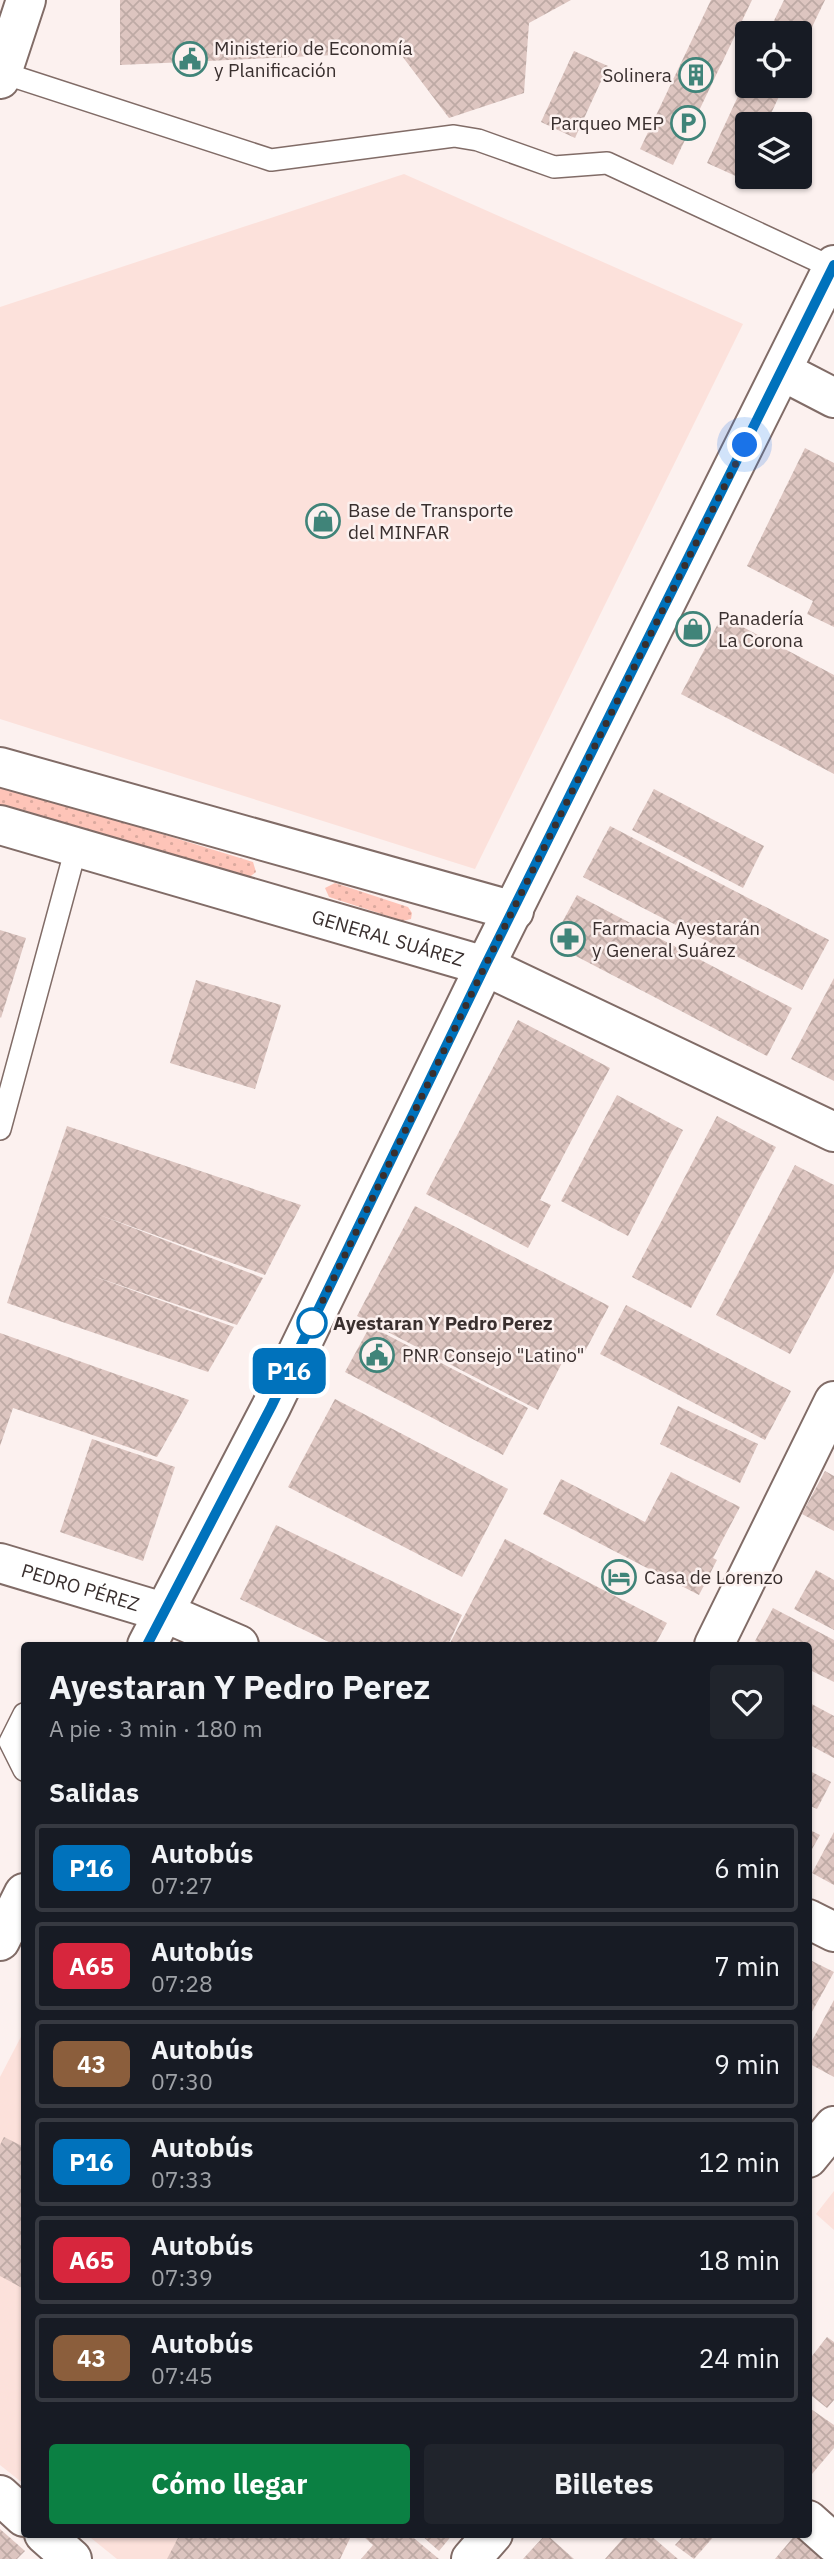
<!DOCTYPE html>
<html lang="es">
<head>
<meta charset="utf-8">
<style>
  :root { --surface:#171b24; --page:#20242c; --text:#f1f3f6; --muted:#9ea1a6; --line:#363941; --accent:#0b8043 }
  body { margin:0; font-family:"IBM Plex Sans",sans-serif; background:var(--page); color:var(--text); height:100vh; display:flex; flex-direction:column; font-size:26px; white-space:nowrap }
  * { box-sizing:border-box; margin:0 }
  p { font-size:23px; color:var(--muted) }
  .icon { flex:none; width:38px; height:38px; fill:none; stroke:currentColor; stroke-width:2; stroke-linecap:round; stroke-linejoin:round }
  .map { position:relative; flex:1; overflow:hidden }
  .side { position:absolute; left:21px; top:1642px; width:791px; height:896px; display:flex; flex-direction:column; background:var(--surface); border-radius:7px; box-shadow:0 2px 5px #0004 }
  .side>* { flex:none }
  .badge { padding:0 14px; border-radius:10px; font-size:24px; line-height:46px }
  .buttons { position:absolute; left:735px; top:21px; display:grid; gap:14px }
  .buttons a { display:grid; place-items:center; width:77px; height:77px; border-radius:7px; background:var(--surface); box-shadow:0 2px 5px #0004; font-size:35px }
  .you { position:absolute; width:35px; height:35px; margin:-18px; border:5px solid #fff; border-radius:50%; background:#1a73e8; box-shadow:0 0 0 10px #1a73e833 }
  .map>.badge { position:absolute; translate:-50% -50%; box-shadow:0 0 0 4px #fff }
  h2 { padding:0 28px; font-size:26px; line-height:63px }
  .round { display:grid; place-items:center; flex:none; width:74px; height:74px; border-radius:7px; background:var(--page) }
  .summary { display:flex; align-items:center; justify-content:space-between; height:119px; padding:0 28px }
  h1 { font-size:33px; font-weight:800; line-height:52px }
  .cta { display:flex; gap:14px; margin-top:auto; padding:14px 28px }
  .cta a { flex:1; height:80px; border-radius:7px; background:var(--accent); color:#fff; font-size:28px; font-weight:800; line-height:80px; text-align:center }
  .cta a+a { background:var(--page); color:var(--text) }
  ul { padding:0; list-style:none }
  li { display:flex; align-items:center; gap:21px; height:88px; margin:0 14px 10px; padding:0 14px; border:4px solid var(--line); border-radius:7px }
  li div { flex:1 }
  li b { display:block; font-size:26px }
  li em { font-style:normal }
  li .badge { min-width:77px; font-weight:700; text-align:center }
  .map>svg:first-child { display:block }
  .built { fill:#fce1db }
  .grass { fill:url(#grass-dots) }
  .building { fill:url(#building-cross-hatch) }
  .lines { fill:none; stroke-linecap:round; stroke-linejoin:round }
  .lane-casing { stroke:#816c67; stroke-width:24 }
  .street-casing { stroke:#816c67; stroke-width:42 }
  .secondary-casing { stroke:#816c67; stroke-width:42 }
  .lane { stroke:#fff; stroke-width:21 }
  .street { stroke:#fff; stroke-width:38 }
  .secondary { stroke:#fff; stroke-width:38 }
  .line-casing { stroke:#fff; stroke-width:16 }
  .line { stroke:#0072bc; stroke-width:10 }
  .walk { stroke:#392f2e; stroke-width:7; stroke-dasharray:0 12.6 }
  .stop-dot { fill:#fff; stroke:#0072bc; stroke-width:3.5 }
  .labels { text-anchor:middle; dominant-baseline:central; stroke-width:5; stroke-linejoin:round; paint-order:stroke }
  .poi-label { font-size:19px; fill:#392f2e; stroke:#fcf1ef; text-anchor:start }
  .street-label { font-size:19px; fill:#392f2e; stroke:#fcf1ef }
  .stop-label { font-size:19px; font-weight:bold; fill:#392f2e; stroke:#fcf1ef; text-anchor:start }
</style>
</head>
<body>
<div class="map">
<svg width="834" height="2559" viewBox="0 0 834 2559">
  <defs>
    <pattern id="grass-dots" width="8" height="8" patternUnits="userSpaceOnUse" patternTransform="scale(1.75)"><rect width="8" height="8" fill="#fec4b8"/><path d="M2 2h.1M6 6h.1" fill="none" stroke="#daa99e" stroke-width="1.8" stroke-linecap="round"/></pattern>
    <pattern id="building-cross-hatch" width="8" height="8" patternUnits="userSpaceOnUse" patternTransform="scale(1.75)"><rect width="8" height="8" fill="#ddc5c0"/><path d="M0 0l8 8M0 8l8-8" fill="none" stroke="#beaaa5"/></pattern>
  </defs>
  <rect width="100%" height="100%" fill="#fcf1ef"/>
  <g class="built">
    <path d="M404 174 743 324 475 869 0 719V307Z"/>
    <path d="M24 2031V2484L0 2465V2077Z"/>
    <path d="M834 2191V2230L816 2214Z"/>
    <path d="M86 2534H352L340 2559H117Z"/>
  </g>
  <g class="grass">
    <path d="M0 784 253 862 256 872 247 879 0 805Z"/>
    <path d="M335 883 408 907 412 913 411 919 403 921 329 897 325 888Z"/>
  </g>
  <g class="building">
    <path d="M120 0H571L529 23 524 93 449 118 399 52 120 65Z"/>
    <path d="M711 0H752L673 165 640 149Z"/>
    <path d="M784 0H825L800 52V33H768Z"/>
    <path d="M574 51 608 66 575 138 541 122Z"/>
    <path d="M747 77V86H784L766 124H747V163L740 178 707 163Z"/>
    <path d="M805 448 834 463V627L807 614 813 601 747 566Z"/>
    <path d="M722 616 834 675V774L681 694Z"/>
    <path d="M654 789 764 846 743 888 632 830Z"/>
    <path d="M610 826 829 940 802 990 583 877Z"/>
    <path d="M577 895 792 1008 767 1056 551 943Z"/>
    <path d="M0 930 26 938 1 1018 0 1017Z"/>
    <path d="M834 978V1081L791 1059Z"/>
    <path d="M196 980 281 1005 255 1089 170 1063Z"/>
    <path d="M518 1020 610 1068 540 1200 551 1205 528 1248 426 1194Z"/>
    <path d="M617 1095 683 1130 628 1236 561 1201Z"/>
    <path d="M717 1116 776 1147 691 1308 632 1277Z"/>
    <path d="M67 1126 301 1205 265 1275 97 1214 263 1278 237 1325 90 1275 234 1327 208 1372 7 1303Z"/>
    <path d="M795 1165 834 1185V1272L790 1354 716 1315Z"/>
    <path d="M415 1206 609 1306 583 1355 569 1349 538 1410 357 1316Z"/>
    <path d="M626 1305 791 1391 765 1440 600 1354Z"/>
    <path d="M370 1326 528 1408 503 1455 345 1372Z"/>
    <path d="M0 1333 189 1400 157 1457 13 1408 0 1446Z"/>
    <path d="M335 1399 508 1489 462 1577 288 1487Z"/>
    <path d="M678 1406 758 1444 740 1483 660 1444Z"/>
    <path d="M92 1439 175 1467 143 1561 60 1532Z"/>
    <path d="M825 1471 834 1476V1531L802 1514Z"/>
    <path d="M671 1472 740 1507 713 1558 717 1560 699 1595 543 1514 561 1479 645 1522Z"/>
    <path d="M276 1525 462 1615 448 1645H335L240 1599Z"/>
    <path d="M505 1539 667 1623 655 1645H449Z"/>
    <path d="M816 1570 834 1580V1630L794 1609Z"/>
    <path d="M773 1608 834 1640V1682L808 1669V1645H764L755 1641Z"/>
    <path d="M808 1702 834 1716V1758L808 1744Z"/>
    <path d="M808 1770 831 1782 817 1809 808 1805Z"/>
    <path d="M808 1829 820 1835 808 1856Z"/>
    <path d="M834 1832V1885L812 1873Z"/>
    <path d="M808 1959 834 1972 808 2019Z"/>
    <path d="M834 2000V2077L808 2063V2048Z"/>
    <path d="M4 2137 24 2147V2289L0 2276V2145Z"/>
    <path d="M827 2337 834 2342V2400L827 2408 808 2393V2361Z"/>
    <path d="M808 2407 834 2425V2448L812 2474 808 2470Z"/>
    <path d="M0 2529 25 2551 17 2559H0Z"/>
    <path d="M180 2534H352L340 2559H167Z"/>
    <path d="M367 2534H409L439 2559H361L373 2545 364 2537Z"/>
    <path d="M420 2534H453L439 2551Z"/>
    <path d="M546 2534 574 2559H523Z"/>
    <path d="M627 2534H649L678 2559H605Z"/>
    <path d="M685 2534H716L694 2559 675 2545Z"/>
    <path d="M796 2534 832 2559H775Z"/>
  </g>
  <g class="lines">
    <g class="lane-casing">
      <g id="lane">
        <path d="M0 72 271 160 454 136 478 140 554 167 607 163 833 268"/>
        <path d="M0 1129 76 848"/>
        <path d="M24 1714 10 1742 24 1770"/>
      </g>
    </g>
    <g class="street-casing">
      <g id="street">
        <path d="M0 79 26 0"/>
        <path d="M782 371 834 398"/>
        <path d="M0 767 514 911"/>
        <path id="s1" d="M0 825 485 966 834 1132"/>
        <path id="s2" d="M0 1563 163 1612"/>
        <path d="M714 1645 834 1401"/>
        <path d="M808 2158 834 2126"/>
        <path d="M0 2495 24 2517"/>
        <path d="M808 2520 834 2543"/>
        <path d="M44 2534 72 2559"/>
        <path d="M471 2559 493 2534"/>
      </g>
    </g>
    <g class="secondary-casing">
      <g id="secondary">
        <path d="M163 1612 239 1645"/>
        <path d="M147 1645 271 1407 485 966 834 265"/>
        <path d="M808 1919 834 1932"/>
        <path d="M0 1941 24 1893"/>
      </g>
    </g>
    <use href="#lane" class="lane"/>
    <use href="#street" class="street"/>
    <use href="#secondary" class="secondary"/>
  </g>
  <g class="lines">
    <g class="line-casing">
      <path id="line" d="M147 1645 271 1407 485 966 834 265"/>
    </g>
    <use href="#line" class="line"/>
    <path class="walk" d="M312 1323 485 966 745 445"/>
  </g>
  <defs>
    <g id="civic-ring" transform="scale(1.75)"><circle r="9.5" fill="#fcf1ef" stroke="#408479" stroke-width="1.5"/><path d="M-.6-6.5H3V-4.5H.6V-3L4-1V1h2V6H-6V1h2V-1L-.6-3ZM-1.2 2.5V6h2.4V2.5Z" fill="#408479"/></g>
    <g id="building-ring" transform="scale(1.75)"><circle r="9.5" fill="#fcf1ef" stroke="#408479" stroke-width="1.5"/><path d="M-4-6H4V6H1V3H-1V6H-4ZM-2.5-4.3h1.7v1.8h-1.7ZM.8-4.3h1.7v1.8H.8ZM-2.5-1h1.7V.8h-1.7ZM.8-1h1.7V.8H.8Z" fill="#408479"/></g>
    <g id="parking-ring" transform="scale(1.75)"><circle r="9.5" fill="#fcf1ef" stroke="#408479" stroke-width="1.5"/><path d="M-3.5-5.5H1a3.5 3.5 0 0 1 0 7H-1V5.5H-3.5ZM-1-3.4V-.6H.8a1.4 1.4 0 0 0 0-2.8Z" fill="#408479"/></g>
    <g id="shop-ring" transform="scale(1.75)"><circle r="9.5" fill="#fcf1ef" stroke="#408479" stroke-width="1.5"/><path d="M-5-2.5h2.3a2.7 3.5 0 0 1 5.4 0H5L5.5 6h-11ZM-1.5-2.5h3a1.5 2.3 0 0 0-3 0Z" fill="#408479"/></g>
    <g id="pharmacy-ring" transform="scale(1.75)"><circle r="9.5" fill="#fcf1ef" stroke="#408479" stroke-width="1.5"/><path d="M-2-6h4v4h4v4h-4v4h-4v-4h-4v-4h4Z" fill="#408479"/></g>
    <g id="hotel-ring" transform="scale(1.75)"><circle r="9.5" fill="#fcf1ef" stroke="#408479" stroke-width="1.5"/><path d="M-6-4.5h1.5V1H6V5H4.5V3h-9V5H-6ZM-4 0a1.8 1.8 0 1 1 3.6 0ZM.5 0V-2.5h3Q6-2.5 6 0Z" fill="#408479"/></g>
  </defs>
  <g fill-rule="evenodd">
    <use href="#civic-ring" x="190" y="59"/>
    <use href="#building-ring" x="696" y="75"/>
    <use href="#parking-ring" x="688" y="123"/>
    <use href="#shop-ring" x="323" y="521"/>
    <use href="#shop-ring" x="693" y="629"/>
    <use href="#pharmacy-ring" x="568" y="939"/>
    <use href="#civic-ring" x="377" y="1355"/>
    <use href="#hotel-ring" x="619" y="1577"/>
  </g>
  <circle class="stop-dot" cx="312" cy="1323" r="14"/>
  <g class="labels">
    <g class="poi-label">
      <text x="214" y="48">Ministerio de Economía<tspan x="214" dy="22">y Planificación</tspan></text>
      <text x="672" y="75" text-anchor="end">Solinera</text>
      <text x="664" y="123" text-anchor="end">Parqueo MEP</text>
      <text x="348" y="510">Base de Transporte<tspan x="348" dy="22">del MINFAR</tspan></text>
      <text x="718" y="618">Panadería<tspan x="718" dy="22">La Corona</tspan></text>
      <text x="592" y="928">Farmacia Ayestarán<tspan x="592" dy="22">y General Suárez</tspan></text>
      <text x="402" y="1355">PNR Consejo "Latino"</text>
      <text x="644" y="1577">Casa de Lorenzo</text>
    </g>
    <g class="street-label">
      <text stroke="none"><textPath href="#s1" startOffset="404">GENERAL SUÁREZ</textPath></text>
      <text stroke="none"><textPath href="#s2" startOffset="84">PEDRO PÉREZ</textPath></text>
    </g>
    <g class="stop-label">
      <text x="333" y="1323">Ayestaran Y Pedro Perez</text>
    </g>
  </g>
</svg>
<div class="buttons">
<a><svg class="icon" aria-label="locate" viewBox="0 0 24 24"><circle cx="12" cy="12" r="6"/><path d="M12 2v4M12 18v4M2 12h4M18 12h4"/></svg></a>
<a><svg class="icon" aria-label="layers" viewBox="0 0 24 24"><path d="M12 4l9 5-9 5-9-5zM3 14l9 5 9-5"/></svg></a>
</div>
<div class="you" style="left:745px;top:445px"></div>
<b class="badge" style="left:289px;top:1371px;background:#0072bc;color:#fff">P16</b>
<section class="side">
<div class="summary"><div><h1>Ayestaran Y Pedro Perez</h1><p>A pie · 3 min · 180 m</p></div><a class="round"><svg class="icon" aria-label="heart" viewBox="0 0 24 24"><path d="M12 20l-8-8c-3-5 5-10 8-4 3-6 11-1 8 4z"/></svg></a></div>
<h2>Salidas</h2>
<ul>
<li><span class="badge" style="background:#0072bc;color:#fff">P16</span><div><b>Autobús</b><p>07:27</p></div><em>6 min</em></li>
<li><span class="badge" style="background:#d7263d;color:#fff">A65</span><div><b>Autobús</b><p>07:28</p></div><em>7 min</em></li>
<li><span class="badge" style="background:#8b5e3c;color:#fff">43</span><div><b>Autobús</b><p>07:30</p></div><em>9 min</em></li>
<li><span class="badge" style="background:#0072bc;color:#fff">P16</span><div><b>Autobús</b><p>07:33</p></div><em>12 min</em></li>
<li><span class="badge" style="background:#d7263d;color:#fff">A65</span><div><b>Autobús</b><p>07:39</p></div><em>18 min</em></li>
<li><span class="badge" style="background:#8b5e3c;color:#fff">43</span><div><b>Autobús</b><p>07:45</p></div><em>24 min</em></li>
</ul>
<div class="cta"><a>Cómo llegar</a><a>Billetes</a></div>
</section>
</div>
</body>
</html>
